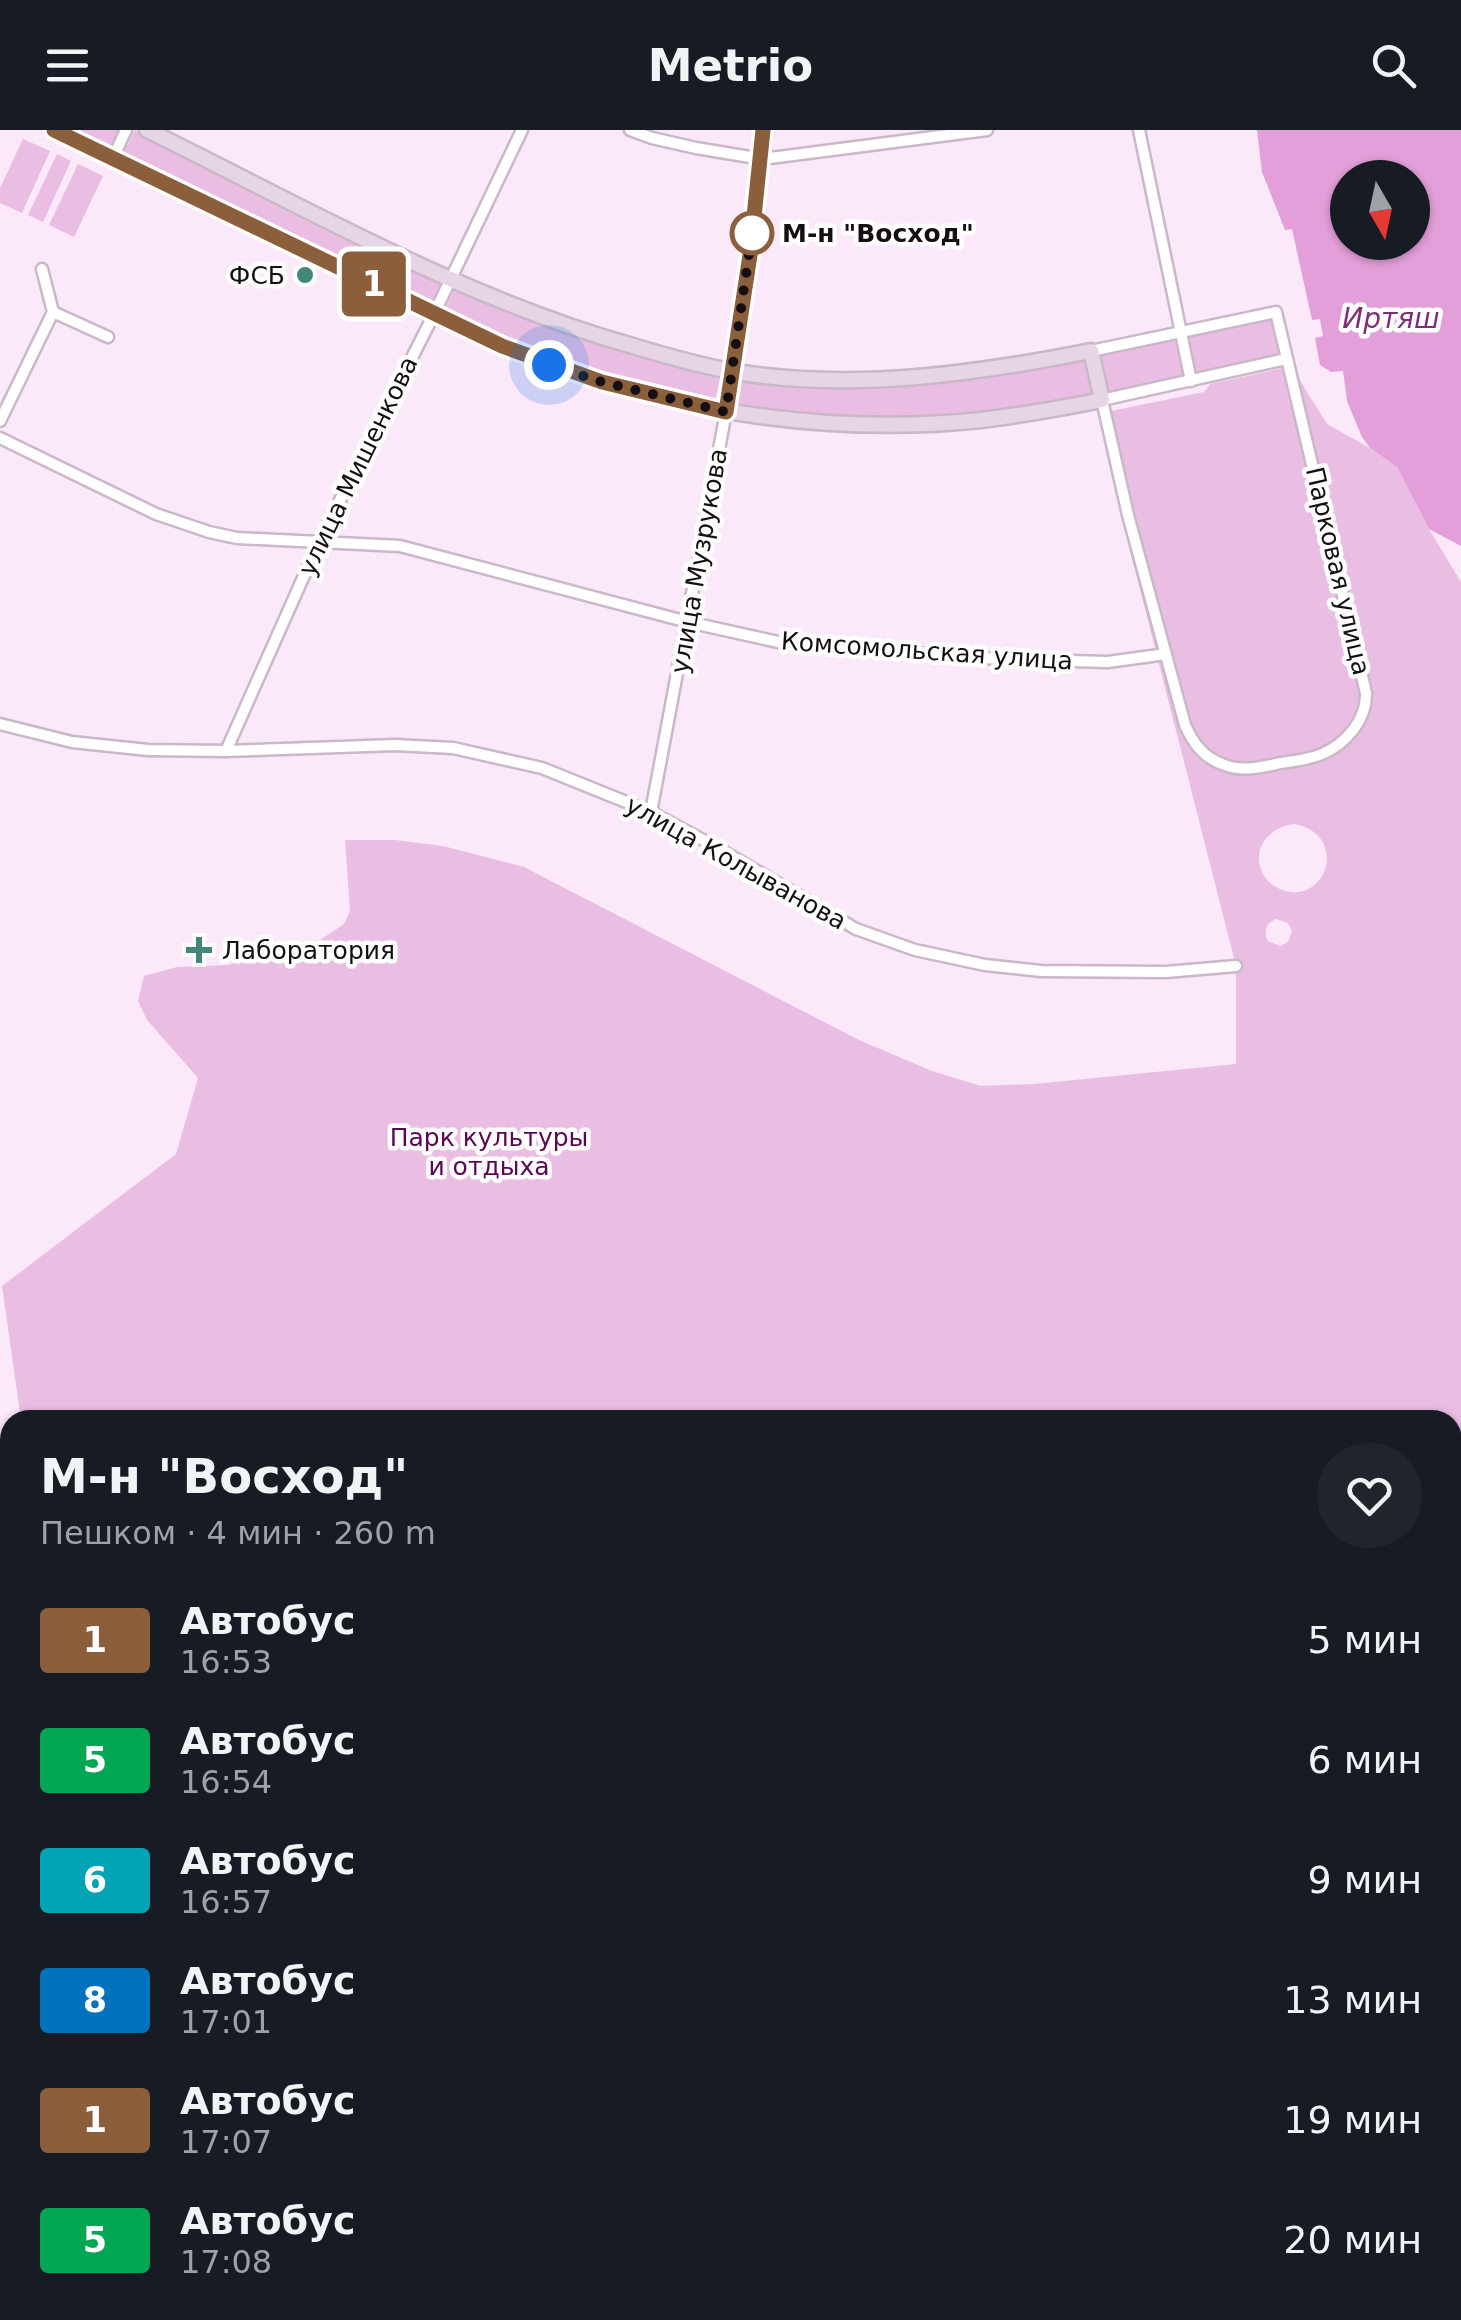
<!DOCTYPE html>
<html lang="ru">
<head>
<meta charset="utf-8">
<style>
  :root { --surface:#171b24; --page:#20242c; --text:#f1f3f6; --muted:#9ea1a6 }
  body { margin:0; font-family:"DejaVu Sans",sans-serif; background:var(--page); color:var(--text); height:100vh; display:flex; flex-direction:column; font-size:38px; white-space:nowrap }
  * { box-sizing:border-box; margin:0 }
  p { font-size:32px; color:var(--muted) }
  .icon { flex:none; width:55px; height:55px; fill:none; stroke:currentColor; stroke-width:2; stroke-linecap:round; stroke-linejoin:round }
  .map { position:relative; flex:1; overflow:hidden }
  .drawer { position:absolute; left:0px; top:1280px; width:1462px; height:910px; display:flex; flex-direction:column; background:var(--surface); border-radius:30px 30px 0 0; box-shadow:0 2px 8px #0004 }
  .drawer>* { flex:none }
  .badge { padding:0 20px; border-radius:8px; font-size:35px; line-height:65px }
  .needle { width:65px; rotate:171deg }
  .controls { position:absolute; left:1330px; top:30px; display:grid; gap:20px }
  .controls a { display:grid; place-items:center; width:100px; height:100px; border-radius:50%; background:var(--surface); box-shadow:0 2px 8px #0004; font-size:50px }
  .you { position:absolute; width:50px; height:50px; margin:-25px; border:8px solid #fff; border-radius:50%; background:#1a73e8; box-shadow:0 0 0 15px #1a73e833 }
  .map>.badge { position:absolute; translate:-50% -50%; box-shadow:0 0 0 5px #fff }
  .round { display:grid; place-items:center; flex:none; width:105px; height:105px; border-radius:52px; background:var(--page) }
  .summary { display:flex; align-items:center; justify-content:space-between; height:170px; padding:0 40px }
  h1 { font-size:48px; font-weight:600; line-height:75px }
  ul { padding:0; list-style:none }
  li { display:flex; align-items:center; gap:30px; height:120px; padding:0 40px }
  li div { flex:1 }
  li b { display:block; font-size:38px }
  li em { font-style:normal }
  li .badge { min-width:110px; font-weight:700; text-align:center }
  header { display:flex; justify-content:space-between; align-items:center; height:130px; padding:0 40px; background:var(--surface); font-size:45px; font-weight:600 }
  .map>svg:first-child { display:block }
  .green { fill:#e9bee2; fill-rule:evenodd }
  .water { fill:#e29fd9; fill-rule:evenodd }
  .lines { fill:none; stroke-linecap:round; stroke-linejoin:round }
  .street-casing { stroke:#cab7c7; stroke-width:15 }
  .secondary-casing { stroke:#cab7c7; stroke-width:19 }
  .street { stroke:#fff; stroke-width:10 }
  .secondary { stroke:#e6d5e4; stroke-width:14 }
  .line-casing { stroke:#fff; stroke-width:22 }
  .line { stroke:#8b5e3c; stroke-width:15 }
  .walk { stroke:#150f14; stroke-width:10; stroke-dasharray:0 18 }
  .stop-dot { fill:#fff; stroke:#8b5e3c; stroke-width:5 }
  .poi-dot { fill:#43877c; stroke:#fff; stroke-width:4 }
  .labels { text-anchor:middle; dominant-baseline:central; stroke-width:9; stroke-linejoin:round; paint-order:stroke }
  .stop-label { font-size:25px; font-weight:bold; fill:#150f14; stroke:#fff; text-anchor:start }
  .poi-label { font-size:25px; fill:#150f14; stroke:#fff; text-anchor:end }
  .street-label { font-size:25px; fill:#150f14; stroke:#fff }
  .park-label { font-size:25px; fill:#590653; stroke:#fff }
  .water-label { font-size:28px; font-style:italic; fill:#7d2f75; stroke:#fff }
</style>
</head>
<body>
<header><svg class="icon" aria-label="menu" viewBox="0 0 24 24"><path d="M4 6h16M4 12h16M4 18h16"/></svg>Metrio<svg class="icon" aria-label="search" viewBox="0 0 24 24"><circle cx="10" cy="10" r="6"/><path d="M15 15l6 6"/></svg></header>
<div class="map">
<svg width="1461" height="2190" viewBox="0 0 1461 2190">
  <rect width="100%" height="100%" fill="#fbe8f8"/>
  <g class="green">
    <path d="M82 0H119L110 19 80 4Z"/>
    <path d="M135 0 443 153 431 177 123 24Z"/>
    <path d="M23 9 50 21 22 83 0 73V58Z"/>
    <path d="M57 24 71 31 43 92 28 85Z"/>
    <path d="M78 34 103 46 74 107 49 95Z"/>
    <path d="M456 156 721 244 714 275 654 261 551 230 443 184Z"/>
    <path d="M1274 186 1284 226 1194 247 1186 205Z"/>
    <path d="M1179 207 1188 248 1110 265 1101 223Z"/>
    <path d="M1088 227 1097 267 979 287 854 291 737 279 742 247 819 253Z"/>
    <path d="M1283 238 1296 244 1327 294 1370 318 1397 337 1429 399 1461 452V2190H1044L1005 2181 990 2182 976 2190H920L904 2180H1452V1290H21L2 1156 176 1024 198 948 147 890 138 871 144 846 177 837 229 835 254 823 320 810 344 794 350 781 345 710H395L443 716 524 737 859 910 932 941 981 956 1034 954 1236 934V836L1130 420 1143 416 1111 281 1204 262 1210 254ZM1295 694C1351 706 1325 778 1280 759 1270 755 1263 747 1260 737 1254 713 1273 696 1295 694ZM1276 789 1288 793 1292 801 1288 812 1280 816 1268 811C1263 802 1266 793 1276 789Z"/>
    <path d="M10 1326V1532L0 1535V1327Z"/>
    <path d="M587 2180H692L679 2190H601L592 2185Z"/>
  </g>
  <g class="water">
    <path d="M1257 0H1461V416L1429 399 1397 337 1370 318 1362 307 1347 271 1343 241 1331 242 1320 235 1315 208 1323 206 1320 189 1312 190 1292 99 1285 100 1262 42ZM1348 48H1412V112H1348Z"/>
    <path d="M0 1947 10 1949V2180H575L593 2190H0Z"/>
    <path d="M699 2180H904L920 2190H688Z"/>
    <path d="M1005 2181 1043 2190H976L990 2182Z"/>
  </g>
  <g class="lines">
    <g class="street-casing">
      <g id="street">
        <path d="M630 0 652 8 696 18 762 29 987 0"/>
        <path d="M1139 0 1191 251"/>
        <path d="M113 28 126 0"/>
        <path d="M53 182 108 207"/>
        <path d="M1091 221 1276 182 1366 563C1367 589 1346 614 1322 624 1308 630 1291 631 1276 634 1257 638 1241 642 1222 634 1203 627 1193 613 1185 595L1128 385 1102 270 1286 229"/>
        <path d="M0 291 53 182 42 139"/>
        <path d="M0 308 156 384 209 402 237 408 400 416 688 492 787 514 999 529 1108 532 1166 524"/>
        <path d="M0 594 72 612 148 620 226 621 395 615 453 618 542 638 651 682 716 717 856 799 915 820 985 835 1041 841 1166 842 1236 836"/>
        <path d="M226 621 319 412 434 184 522 0"/>
        <path d="M651 682 726 282"/>
      </g>
    </g>
    <g class="secondary-casing">
      <g id="secondary">
        <path d="M54 0 502 216C654 278 817 307 981 290 1022 285 1062 278 1102 270L1091 221C975 244 854 261 736 242 701 236 666 226 633 216 462 168 306 78 147 0"/>
        <path d="M726 282 749 125 763 0"/>
      </g>
    </g>
    <use href="#street" class="street"/>
    <use href="#secondary" class="secondary"/>
  </g>
  <g class="lines">
    <g class="line-casing">
      <path id="line" d="M54 0 502 216 602 252 726 282 750 125 763 0"/>
    </g>
    <use href="#line" class="line"/>
    <path class="walk" d="M549 235 602 252 726 282 752 103"/>
  </g>
  <circle class="stop-dot" cx="752" cy="103" r="20"/>
  <g class="poi-dot">
    <circle cx="305" cy="145" r="10"/>
    <path d="M194 805h10v10h10v10h-10v10h-10v-10h-10v-10h10z"/>
  </g>
  <g class="labels">
    <g class="stop-label">
      <text x="782" y="103">М-н "Восход"</text>
    </g>
    <g class="poi-label">
      <text x="285" y="145">ФСБ</text>
      <text x="222" y="820" text-anchor="start">Лаборатория</text>
    </g>
    <g class="street-label">
      <text transform="translate(358 336) rotate(-64)">улица Мишенкова</text>
      <text transform="translate(699 431) rotate(-80)">улица Музрукова</text>
      <text transform="translate(1338 441) rotate(77)">Парковая улица</text>
      <text transform="translate(927 521) rotate(4)">Комсомольская улица</text>
      <text transform="translate(736 733) rotate(29)">улица Колыванова</text>
    </g>
    <g class="park-label">
      <text x="489" y="1007">Парк культуры<tspan x="489" dy="29">и отдыха</tspan></text>
    </g>
    <g class="water-label">
      <text x="1391" y="188">Иртяш</text>
    </g>
  </g>
</svg>
<div class="controls">
<a><svg class="needle" viewBox="-14 -14 28 28"><path d="M0-13l5 13h-10z" fill="#e53935"/><path d="M0 13l5-13h-10z" fill="#9ea1a6"/></svg></a>
</div>
<div class="you" style="left:549px;top:235px"></div>
<b class="badge" style="left:374px;top:154px;background:#8b5e3c;color:#fff">1</b>
<section class="drawer">
<div class="summary"><div><h1>М-н &quot;Восход&quot;</h1><p>Пешком · 4 мин · 260 m</p></div><a class="round"><svg class="icon" aria-label="heart" viewBox="0 0 24 24"><path d="M12 20l-8-8c-3-5 5-10 8-4 3-6 11-1 8 4z"/></svg></a></div>
<ul>
<li><span class="badge" style="background:#8b5e3c;color:#fff">1</span><div><b>Автобус</b><p>16:53</p></div><em>5 мин</em></li>
<li><span class="badge" style="background:#00a651;color:#fff">5</span><div><b>Автобус</b><p>16:54</p></div><em>6 мин</em></li>
<li><span class="badge" style="background:#00a3b4;color:#fff">6</span><div><b>Автобус</b><p>16:57</p></div><em>9 мин</em></li>
<li><span class="badge" style="background:#0072bc;color:#fff">8</span><div><b>Автобус</b><p>17:01</p></div><em>13 мин</em></li>
<li><span class="badge" style="background:#8b5e3c;color:#fff">1</span><div><b>Автобус</b><p>17:07</p></div><em>19 мин</em></li>
<li><span class="badge" style="background:#00a651;color:#fff">5</span><div><b>Автобус</b><p>17:08</p></div><em>20 мин</em></li>
</ul>
</section>
</div>
</body>
</html>
